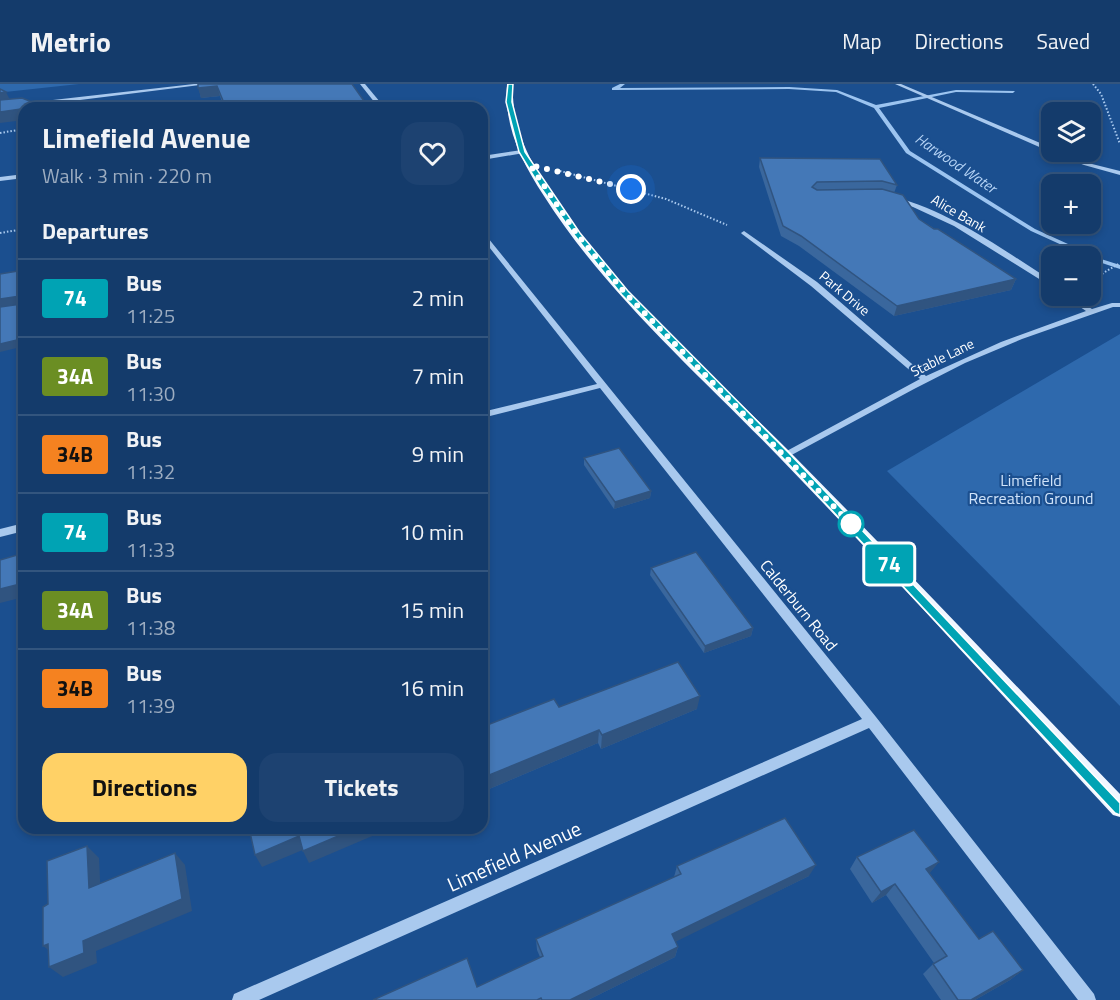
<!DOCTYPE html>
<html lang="en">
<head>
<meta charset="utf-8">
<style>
  :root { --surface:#143b6b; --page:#1d4271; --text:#f1f3f6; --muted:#9dadc1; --line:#33557e; --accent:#ffd166 }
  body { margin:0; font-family:"Titillium Web",sans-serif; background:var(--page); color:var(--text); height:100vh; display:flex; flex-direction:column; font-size:22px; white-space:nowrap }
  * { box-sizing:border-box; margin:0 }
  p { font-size:20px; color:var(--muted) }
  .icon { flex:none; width:33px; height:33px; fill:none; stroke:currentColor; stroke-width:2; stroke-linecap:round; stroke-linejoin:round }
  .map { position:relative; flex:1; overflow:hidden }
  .sheet { position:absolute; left:18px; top:18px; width:470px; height:732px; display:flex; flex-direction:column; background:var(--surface); border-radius:18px; box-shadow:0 3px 9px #0003,0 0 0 2px var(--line) }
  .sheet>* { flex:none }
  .badge { padding:0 12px; border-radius:4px; font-size:21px; line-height:39px }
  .tools { position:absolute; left:1041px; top:18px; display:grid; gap:12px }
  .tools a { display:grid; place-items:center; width:60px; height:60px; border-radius:12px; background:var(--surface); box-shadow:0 3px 9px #0003,0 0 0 2px var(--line); font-size:30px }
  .you { position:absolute; width:30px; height:30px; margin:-15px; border:4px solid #fff; border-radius:50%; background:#1a73e8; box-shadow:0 0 0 9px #1a73e833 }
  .map>.badge { position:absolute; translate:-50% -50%; box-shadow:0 0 0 3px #fff }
  h2 { padding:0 24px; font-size:22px; line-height:54px }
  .round { display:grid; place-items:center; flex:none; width:63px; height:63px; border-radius:18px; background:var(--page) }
  .head { display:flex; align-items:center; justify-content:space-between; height:102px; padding:0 24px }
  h1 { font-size:28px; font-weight:700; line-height:45px }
  .action { display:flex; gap:12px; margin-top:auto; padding:12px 24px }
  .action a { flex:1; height:69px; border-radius:18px; background:var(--accent); color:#111; font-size:24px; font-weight:700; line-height:69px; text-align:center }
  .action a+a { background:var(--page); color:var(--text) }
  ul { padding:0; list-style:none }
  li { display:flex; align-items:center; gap:18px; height:78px; padding:0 24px; border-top:2px solid var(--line) }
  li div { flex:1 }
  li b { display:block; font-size:22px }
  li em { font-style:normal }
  li .badge { min-width:66px; font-weight:700; text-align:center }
  header { display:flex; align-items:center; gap:36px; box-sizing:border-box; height:84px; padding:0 30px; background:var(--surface); border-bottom:2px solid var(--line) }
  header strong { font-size:28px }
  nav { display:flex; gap:33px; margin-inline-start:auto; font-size:21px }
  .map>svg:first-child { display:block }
  .green { fill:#2e69ad }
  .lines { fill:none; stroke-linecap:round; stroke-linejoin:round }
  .stream { fill:#9cc4f0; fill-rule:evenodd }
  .path { stroke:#a9c9ee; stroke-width:2; stroke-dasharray:1.5 2; stroke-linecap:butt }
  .minor { fill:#a9c9ee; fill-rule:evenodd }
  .major { fill:#f0f6ff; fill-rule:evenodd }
  .wall { fill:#3a679d }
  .shaded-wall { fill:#305480 }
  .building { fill:#4478b7; stroke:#305480; stroke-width:1.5 }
  .line { fill:#00a3b4; stroke:#fff; stroke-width:1.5 }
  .walk { stroke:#fff; stroke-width:6; stroke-dasharray:0 10.8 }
  .stop-dot { fill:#fff; stroke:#00a3b4; stroke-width:3 }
  .labels { text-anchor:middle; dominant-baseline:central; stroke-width:4.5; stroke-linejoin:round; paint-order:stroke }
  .far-street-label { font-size:14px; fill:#fff; stroke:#1b4f8f }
  .far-water-label { font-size:15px; font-style:italic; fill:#b5d3f5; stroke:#1b4f8f }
  .park-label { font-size:16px; fill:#cfe3fa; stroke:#1b4f8f }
  .street-label { font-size:16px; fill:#fff; stroke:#1b4f8f }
  .near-street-label { font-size:20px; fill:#fff; stroke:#1b4f8f }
</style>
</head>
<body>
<header>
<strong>Metrio</strong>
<nav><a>Map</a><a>Directions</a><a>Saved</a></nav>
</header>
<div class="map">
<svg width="1120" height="916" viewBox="0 0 1120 916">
  <rect width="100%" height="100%" fill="#1b4f8f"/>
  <g class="green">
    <path d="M0 0H79L5 8 0 6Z"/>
    <path d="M1120 250V622L887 387Z"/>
  </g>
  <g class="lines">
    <path class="stream" d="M620 0H625L620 4 789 3 837 6 876 21 956 6 1015 7 1013 9 956 8 879 24 910 67 1035 145 1101 175 1120 181V185L1090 175V172H1086L1031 147 906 69 874 24 836 8 789 5 612 6V4Z"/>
    <g class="path">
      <path d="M1093 0 1101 10 1120 60"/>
      <path d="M206 23 228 20"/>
      <path d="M0 49 24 45"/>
      <path d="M560 87 666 115 727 141"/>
      <path d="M0 149 24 145"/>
      <path d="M1090 197 1120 179"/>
    </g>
    <g class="minor">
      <path d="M194 0H208L0 26V22Z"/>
      <path d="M360 0H365L385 24H379Z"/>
      <path d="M895 0H901L1052 64V68H1059L1088 79 1120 87V91L1084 81 1053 69Z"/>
      <path d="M522 66 524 67V69L482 76V72Z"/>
      <path d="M24 90V94L0 97V93Z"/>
      <path d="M895 113C953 129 1002 165 1052 197V203L954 142 913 123 893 116V114Z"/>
      <path d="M744 147 817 198 926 292 1001 258 1086 227 1064 212H1071L1092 225 1112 219H1120V223H1113L1022 255 965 279 914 305 786 374 781 371 783 369 920 295 811 202 742 150 741 149Z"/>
      <path d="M482 148 484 149 876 633 1094 910 1096 916H1078L869 644 259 916H232L234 910 862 635 600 304 482 334V328L597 300 482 154Z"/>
      <path d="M24 439V447L0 453V445Z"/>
    </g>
    <path class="major" d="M507 0H513C511 43 529 75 551 110 614 208 708 286 790 368 901 480 1010 596 1120 710V733L1113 731C1002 611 893 491 780 374 699 290 607 211 544 112 521 77 504 43 507 0Z"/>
  </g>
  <g class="wall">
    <path d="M198 0 369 24H224L220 12 201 14Z"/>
    <path d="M760 74 880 75 897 101 894 109 919 135 1016 195 1011 206 894 232 799 162 781 152 759 83Z"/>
    <path d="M584 374 651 407 650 414 614 425 584 381Z"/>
    <path d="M651 484 753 544 751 552 704 569 650 491Z"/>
    <path d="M559 623 697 625 601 665 598 659 482 708V643Z"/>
    <path d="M857 773 939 778 929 789 979 855 1023 886 1010 896 975 916H941L923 890 934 879 886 811 872 819 850 785Z"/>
    <path d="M677 782 809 792 675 857 678 863 675 873 588 916H373L477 903 540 873 537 866 536 855 674 793Z"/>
  </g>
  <g class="shaded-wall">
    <path d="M217 2 220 12 201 14 198 4Z"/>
    <path d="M6 8 11 18 0 20V9Z"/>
    <path d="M24 25V36L0 39V28Z"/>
    <path d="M1016 195 1011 206 894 232 897 222Z"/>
    <path d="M20 212 24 219 0 223V215Z"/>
    <path d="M24 224V248L21 263 0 268V260Z"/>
    <path d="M651 407 650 414 614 425 615 418Z"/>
    <path d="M24 499V513L0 519V505Z"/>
    <path d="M753 544 751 552 704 569 705 562Z"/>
    <path d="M700 612 697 625 601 665 602 651Z"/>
    <path d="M599 646 598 659 482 708V694Z"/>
    <path d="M357 744H391L309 779 303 767Z"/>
    <path d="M299 752 305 765 262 783 255 771Z"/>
    <path d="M87 762 99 774 101 816 89 804Z"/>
    <path d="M175 769 185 781 192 827 96 867 97 879 63 893 49 883 83 857Z"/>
    <path d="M939 778 929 790 926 785Z"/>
    <path d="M816 781 809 792 669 861 672 850Z"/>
    <path d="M895 800 886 811 872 819 881 808Z"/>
    <path d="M48 860 58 873 43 862Z"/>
    <path d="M678 863 675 873 588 916H570Z"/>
    <path d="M1023 886 1010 896 975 916H971Z"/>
  </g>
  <g class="building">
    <path d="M198 0H352L369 24H226L217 2 198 4Z"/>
    <path d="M0 5 6 8 0 9Z"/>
    <path d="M22 14 42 22 0 28V16Z"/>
    <path d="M760 74 880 75 897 101 882 97 817 98 812 103 817 106 882 105 903 111 919 135 934 145H938L1016 195 897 222 801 152 783 142Z"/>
    <path d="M24 186V224L17 256 0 260V223L21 220 23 214 20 212 0 215V190Z"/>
    <path d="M619 364 651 407 615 418 584 374Z"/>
    <path d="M696 468 753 544 705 562 651 484Z"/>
    <path d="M24 469V499L0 505V476Z"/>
    <path d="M678 578 700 612 602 651 599 646 482 694V643L554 615 559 623Z"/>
    <path d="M785 734 816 781 672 850 678 863 570 916H542L541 914 537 916H373L467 874 477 903 543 872 536 855 681 790 677 782Z"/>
    <path d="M249 744H357L303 767 299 752 255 771Z"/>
    <path d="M914 746 939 778 926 785 979 855 993 847 1023 886 971 916H958L933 880 947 872 895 800 881 808 857 773Z"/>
    <path d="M87 762 89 804 175 769 182 815 83 857 84 869 49 883 48 860 43 862V823L48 820 47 777Z"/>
  </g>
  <path class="line" d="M508 0H513L512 18 525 68 580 149 628 207 789 369 1120 719V731L1115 729 782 373 622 211 575 152 539 101 519 68 506 18Z"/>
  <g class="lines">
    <path class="walk" d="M631 105 530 81 577 150 625 209 851 440"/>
  </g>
  <circle class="stop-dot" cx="851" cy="440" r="12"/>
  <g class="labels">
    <g class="far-street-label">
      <text transform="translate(959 129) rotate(30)">Alice Bank</text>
      <text transform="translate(845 209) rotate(40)">Park Drive</text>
      <text transform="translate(942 273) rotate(-26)">Stable Lane</text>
    </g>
    <g class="far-water-label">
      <text transform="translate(956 79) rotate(34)">Harwood Water</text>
    </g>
    <g class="park-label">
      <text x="1031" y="396">Limefield<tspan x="1031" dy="18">Recreation Ground</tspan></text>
    </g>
    <g class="street-label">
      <text transform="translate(799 521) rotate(51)">Calderburn Road</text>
    </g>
    <g class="near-street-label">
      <text transform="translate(514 772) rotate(-24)">Limefield Avenue</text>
    </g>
  </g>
</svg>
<div class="tools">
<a><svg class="icon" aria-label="layers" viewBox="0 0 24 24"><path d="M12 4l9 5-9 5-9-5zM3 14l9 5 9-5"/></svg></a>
<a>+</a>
<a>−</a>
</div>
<div class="you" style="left:631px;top:105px"></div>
<b class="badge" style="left:889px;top:480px;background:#00a3b4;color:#fff">74</b>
<section class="sheet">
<div class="head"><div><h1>Limefield Avenue</h1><p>Walk · 3 min · 220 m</p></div><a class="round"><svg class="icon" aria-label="heart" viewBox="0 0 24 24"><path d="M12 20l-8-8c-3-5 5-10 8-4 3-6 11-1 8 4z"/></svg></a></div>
<h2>Departures</h2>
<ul>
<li><span class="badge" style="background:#00a3b4;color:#fff">74</span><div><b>Bus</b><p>11:25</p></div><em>2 min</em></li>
<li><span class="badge" style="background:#6b8e23;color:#fff">34A</span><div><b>Bus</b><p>11:30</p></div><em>7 min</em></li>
<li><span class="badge" style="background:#f58220;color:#111">34B</span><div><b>Bus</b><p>11:32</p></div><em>9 min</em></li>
<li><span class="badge" style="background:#00a3b4;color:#fff">74</span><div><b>Bus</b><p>11:33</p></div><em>10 min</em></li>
<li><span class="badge" style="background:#6b8e23;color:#fff">34A</span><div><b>Bus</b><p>11:38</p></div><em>15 min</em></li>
<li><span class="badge" style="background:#f58220;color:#111">34B</span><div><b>Bus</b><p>11:39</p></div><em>16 min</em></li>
</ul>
<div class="action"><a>Directions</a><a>Tickets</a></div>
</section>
</div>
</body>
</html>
